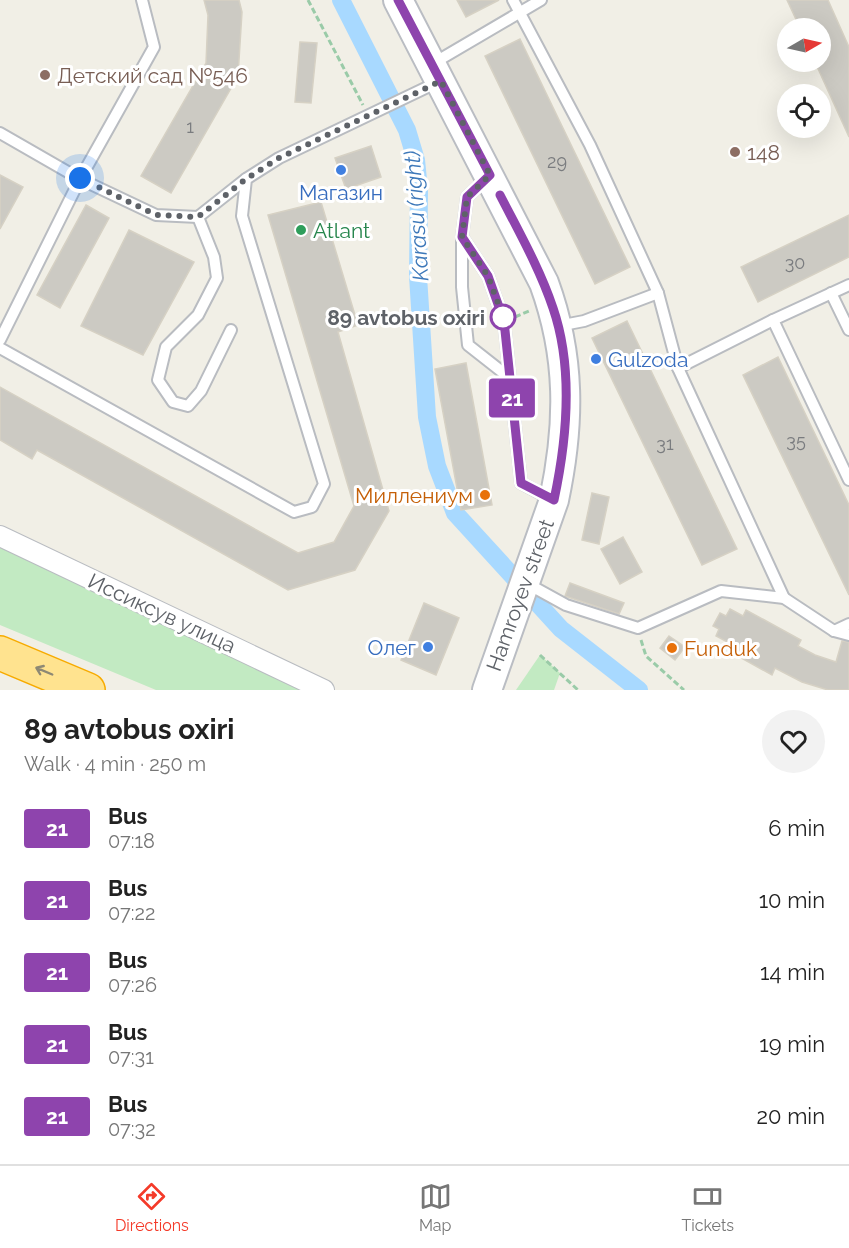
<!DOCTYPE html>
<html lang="en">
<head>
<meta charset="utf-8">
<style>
  :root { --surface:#fff; --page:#f2f2f2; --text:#222; --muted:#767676; --line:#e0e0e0; --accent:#f43a29 }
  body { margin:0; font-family:Raleway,sans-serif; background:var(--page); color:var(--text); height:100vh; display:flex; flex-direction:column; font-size:22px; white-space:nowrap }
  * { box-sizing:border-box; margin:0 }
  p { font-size:20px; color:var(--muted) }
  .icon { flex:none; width:33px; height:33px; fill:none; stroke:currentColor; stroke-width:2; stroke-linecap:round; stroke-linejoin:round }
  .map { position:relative; height:690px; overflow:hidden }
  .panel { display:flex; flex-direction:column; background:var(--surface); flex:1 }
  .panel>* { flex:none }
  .badge { padding:0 12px; border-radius:4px; font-size:21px; line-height:39px }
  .needle { width:39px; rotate:81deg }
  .tools { position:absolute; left:777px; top:18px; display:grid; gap:12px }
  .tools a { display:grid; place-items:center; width:54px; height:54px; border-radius:50%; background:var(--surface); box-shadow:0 6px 24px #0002; font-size:30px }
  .you { position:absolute; width:30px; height:30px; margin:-15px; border:4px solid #fff; border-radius:50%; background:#1a73e8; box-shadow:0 0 0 9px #1a73e833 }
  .map>.badge { position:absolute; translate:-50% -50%; box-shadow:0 0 0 3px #fff }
  .round { display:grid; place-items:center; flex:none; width:63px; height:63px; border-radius:32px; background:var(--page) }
  .headline { display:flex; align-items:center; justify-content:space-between; height:102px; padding:0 24px }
  h1 { font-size:28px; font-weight:700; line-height:45px }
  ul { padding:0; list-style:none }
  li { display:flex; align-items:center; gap:18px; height:72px; padding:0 24px }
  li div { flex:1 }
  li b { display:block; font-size:22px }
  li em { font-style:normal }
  li .badge { min-width:66px; font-weight:700; text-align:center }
  .tabs { display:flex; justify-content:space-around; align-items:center; height:84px; border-top:2px solid var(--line); background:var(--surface); font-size:16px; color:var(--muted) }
  .tabs a { display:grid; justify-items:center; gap:3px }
  .tabs .active { color:var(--accent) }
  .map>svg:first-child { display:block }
  .green { fill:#c2eac2 }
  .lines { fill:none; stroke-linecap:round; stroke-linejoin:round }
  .canal { stroke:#a8d9ff; stroke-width:18 }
  .building { fill:#cccac3; stroke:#d6d1c4; stroke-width:1.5 }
  .lane-casing { stroke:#b9bcc1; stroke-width:14 }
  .street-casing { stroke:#b9bcc1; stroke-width:22 }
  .secondary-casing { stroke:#babdc3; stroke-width:32 }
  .highway-casing { stroke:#f7ab00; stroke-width:36 }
  .path { stroke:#9acba8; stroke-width:3; stroke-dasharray:6 3; stroke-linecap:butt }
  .lane { stroke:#fff; stroke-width:10 }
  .street { stroke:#fff; stroke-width:20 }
  .secondary { stroke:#fff; stroke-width:28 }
  .highway { stroke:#ffe38f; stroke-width:33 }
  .oneway { stroke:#8e8974 }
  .line-casing { stroke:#fff; stroke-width:14 }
  .line { stroke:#8e44ad; stroke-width:9 }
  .walk { stroke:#5e6268; stroke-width:6; stroke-dasharray:0 10.8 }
  .education-dot { fill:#8d6e63; stroke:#fff; stroke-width:2 }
  .shop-dot { fill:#3f7fe0; stroke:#fff; stroke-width:2 }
  .leisure-dot { fill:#2e9e5b; stroke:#fff; stroke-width:2 }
  .stop-dot { fill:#fff; stroke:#8e44ad; stroke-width:3 }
  .food-dot { fill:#e8710a; stroke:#fff; stroke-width:2 }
  .labels { text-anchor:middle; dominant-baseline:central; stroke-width:6; stroke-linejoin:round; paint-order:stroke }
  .number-label { font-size:18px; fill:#7a7c7f }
  .education-label { font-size:21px; fill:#785e54; stroke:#fff; text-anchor:start }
  .shop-label { font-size:21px; fill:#366cbe; stroke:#fff }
  .leisure-label { font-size:21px; fill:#27864d; stroke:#fff; text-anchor:start }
  .stop-label { font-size:21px; font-weight:bold; fill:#5e6268; stroke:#fff; text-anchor:end }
  .food-label { font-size:21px; fill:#c56008; stroke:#fff; text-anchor:end }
  .street-label { font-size:21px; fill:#5e6268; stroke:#fff }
  .water-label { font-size:22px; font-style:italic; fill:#3d78b9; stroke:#fff }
</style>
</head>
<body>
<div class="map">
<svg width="849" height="690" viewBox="0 0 849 690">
  <rect width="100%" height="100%" fill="#f1efe6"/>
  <g class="green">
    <path d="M0 537 324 690H156L0 625Z"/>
    <path d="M540 655 560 673 554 690H516Z"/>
  </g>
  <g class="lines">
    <path class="canal" d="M341 0 407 130 416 160 419 190 418 276 427 417 437 466 455 513 561 629 639 690"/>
  </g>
  <g class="building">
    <path d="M204 0H239L242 12 238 76 171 193 141 176 206 63 208 15Z"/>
    <path d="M457 0H499L466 17Z"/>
    <path d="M787 0H828L849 47V137L815 62H820V28H800Z"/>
    <path d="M520 39 630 267 595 284 485 56Z"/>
    <path d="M300 42 317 43 311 103 295 102Z"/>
    <path d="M371 146 381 177 346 189 335 158Z"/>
    <path d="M0 175 23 187 0 229Z"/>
    <path d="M321 202 358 325 338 332 389 511 355 570 288 590 37 450 32 459 0 440V387L298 553 334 542 354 506 268 215Z"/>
    <path d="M86 205 109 218 60 308 37 295Z"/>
    <path d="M849 215V257L758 302 741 267Z"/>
    <path d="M129 230 194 262 143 355 81 326Z"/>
    <path d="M627 321 737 549 702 565 592 338Z"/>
    <path d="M778 357 849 505V595L743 375Z"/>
    <path d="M466 363 492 505 461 510 435 369Z"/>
    <path d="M592 493 609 497 599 544 582 540Z"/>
    <path d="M623 537 642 572 620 584 601 549Z"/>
    <path d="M570 583 624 603 619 614 565 596Z"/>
    <path d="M424 603 459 618 436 675 401 660Z"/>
    <path d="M730 609 743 616 746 610 801 640 798 646 815 655 836 662 842 641 849 642V690H828L802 682 775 668 772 675 734 654 737 647 716 636 719 629 713 626 720 613 726 616Z"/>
    <path d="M669 636 685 647 675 660 660 648Z"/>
  </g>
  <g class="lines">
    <g class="lane-casing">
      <g id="lane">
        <path d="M513 0 590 145 658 293"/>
        <path d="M432 64 541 0"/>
        <path d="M0 133 80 179 156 215 198 217 246 179"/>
        <path d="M488 177 467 197 462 237V287L468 345 510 378"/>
        <path d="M198 217 214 257 217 278 198 315 166 347 158 380 173 402 188 406 201 391 231 330"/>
        <path d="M462 237 488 276 504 321 521 483 553 500"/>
        <path d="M831 293 849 330"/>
        <path d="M773 320 849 480"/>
        <path d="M558 326 584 321 658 293 678 368 773 320 849 285"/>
        <path d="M0 340 80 179 154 47 142 0"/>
        <path d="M0 348 294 512 312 507 324 484 242 216 246 179 279 158 438 82"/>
        <path d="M678 368 784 598"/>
        <path d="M526 583 566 605 638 628 721 591 784 598 834 631 849 624"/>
        <path d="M834 631 849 635"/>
      </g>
    </g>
    <g class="street-casing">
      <path id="street" d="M0 536 324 690"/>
    </g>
    <g class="secondary-casing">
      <path id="secondary" d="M398 0 544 283C571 357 570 424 554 500L487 690"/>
    </g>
    <g class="highway-casing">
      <path id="highway" d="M0 653 88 690"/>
    </g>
    <g class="path">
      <path d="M308 0 363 105"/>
      <path d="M515 317 529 311"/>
      <path d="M641 640 646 656 684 690"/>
      <path d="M540 655 578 690"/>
    </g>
    <use href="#lane" class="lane"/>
    <use href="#street" class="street"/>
    <use href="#secondary" class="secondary"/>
    <use href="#highway" class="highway"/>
  </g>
  <defs><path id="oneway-shaft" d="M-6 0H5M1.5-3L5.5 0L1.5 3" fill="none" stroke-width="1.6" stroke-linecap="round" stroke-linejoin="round" transform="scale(1.5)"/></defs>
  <use class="oneway" href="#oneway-shaft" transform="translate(44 671) rotate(-157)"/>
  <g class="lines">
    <g class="line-casing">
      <path id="line" d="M398 0 490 175 467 197 462 237 488 276 504 321 521 483 554 500C567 439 574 369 553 308 540 269 519 232 500 195"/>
    </g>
    <use href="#line" class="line"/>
    <path class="walk" d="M80 178 156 215 198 217 246 179 279 158 441 81 490 175 467 197 462 237 488 276 503 317"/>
  </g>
  <g class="education-dot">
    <circle cx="45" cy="75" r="6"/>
    <circle cx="735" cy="152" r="6"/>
  </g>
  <g class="shop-dot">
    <circle cx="341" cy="170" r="6"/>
    <circle cx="596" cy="359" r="6"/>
    <circle cx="428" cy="647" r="6"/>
  </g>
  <circle class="leisure-dot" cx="301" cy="230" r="6"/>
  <circle class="stop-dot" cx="503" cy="317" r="12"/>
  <g class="food-dot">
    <circle cx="485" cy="495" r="6"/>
    <circle cx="672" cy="648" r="6"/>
  </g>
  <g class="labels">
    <g class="number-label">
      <text x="190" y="126">1</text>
      <text x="557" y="161">29</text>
      <text x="795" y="262">30</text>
      <text x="796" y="440">35</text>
      <text x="665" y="443">31</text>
    </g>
    <g class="education-label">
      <text x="57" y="75">Детский сад №546</text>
      <text x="747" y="152">148</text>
    </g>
    <g class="shop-label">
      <text x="341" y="192">Магазин</text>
      <text x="608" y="359" text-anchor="start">Gulzoda</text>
      <text x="416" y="647" text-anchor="end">Олег</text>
    </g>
    <g class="leisure-label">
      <text x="313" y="230">Atlant</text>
    </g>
    <g class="stop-label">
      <text x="485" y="317">89 avtobus oxiri</text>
    </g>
    <g class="food-label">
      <text x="473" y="495">Миллениум</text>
      <text x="684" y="648" text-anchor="start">Funduk</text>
    </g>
    <g class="street-label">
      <text transform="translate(520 595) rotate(-70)">Hamroyev street</text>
      <text transform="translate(162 613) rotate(25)">Иссиксув улица</text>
    </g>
    <g class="water-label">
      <text transform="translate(416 216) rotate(-94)">Karasu (right)</text>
    </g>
  </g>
</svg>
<div class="tools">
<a><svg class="needle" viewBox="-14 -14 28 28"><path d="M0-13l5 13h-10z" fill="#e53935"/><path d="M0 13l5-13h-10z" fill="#767676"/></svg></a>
<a><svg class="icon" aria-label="locate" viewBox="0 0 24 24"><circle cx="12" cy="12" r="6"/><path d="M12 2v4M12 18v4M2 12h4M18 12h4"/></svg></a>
</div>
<div class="you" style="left:80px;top:178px"></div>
<b class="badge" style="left:512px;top:398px;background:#8e44ad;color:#fff">21</b>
</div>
<section class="panel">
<div class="headline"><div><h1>89 avtobus oxiri</h1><p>Walk · 4 min · 250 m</p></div><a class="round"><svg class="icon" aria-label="heart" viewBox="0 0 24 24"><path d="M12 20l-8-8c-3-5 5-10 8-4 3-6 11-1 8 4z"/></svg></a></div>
<ul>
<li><span class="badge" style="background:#8e44ad;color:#fff">21</span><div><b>Bus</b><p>07:18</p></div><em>6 min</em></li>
<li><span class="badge" style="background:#8e44ad;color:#fff">21</span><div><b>Bus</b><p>07:22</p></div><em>10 min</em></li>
<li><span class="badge" style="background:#8e44ad;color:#fff">21</span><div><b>Bus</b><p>07:26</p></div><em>14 min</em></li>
<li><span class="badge" style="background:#8e44ad;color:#fff">21</span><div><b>Bus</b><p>07:31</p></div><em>19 min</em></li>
<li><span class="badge" style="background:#8e44ad;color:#fff">21</span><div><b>Bus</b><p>07:32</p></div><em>20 min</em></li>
</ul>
</section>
<nav class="tabs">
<a class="active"><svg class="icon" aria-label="directions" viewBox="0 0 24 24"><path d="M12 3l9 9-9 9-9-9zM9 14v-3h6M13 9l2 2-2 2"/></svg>Directions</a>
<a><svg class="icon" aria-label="map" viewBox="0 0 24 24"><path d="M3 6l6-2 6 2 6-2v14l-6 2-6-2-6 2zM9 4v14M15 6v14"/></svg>Map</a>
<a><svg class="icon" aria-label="tickets" viewBox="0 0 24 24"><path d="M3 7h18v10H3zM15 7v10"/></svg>Tickets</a>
</nav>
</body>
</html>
